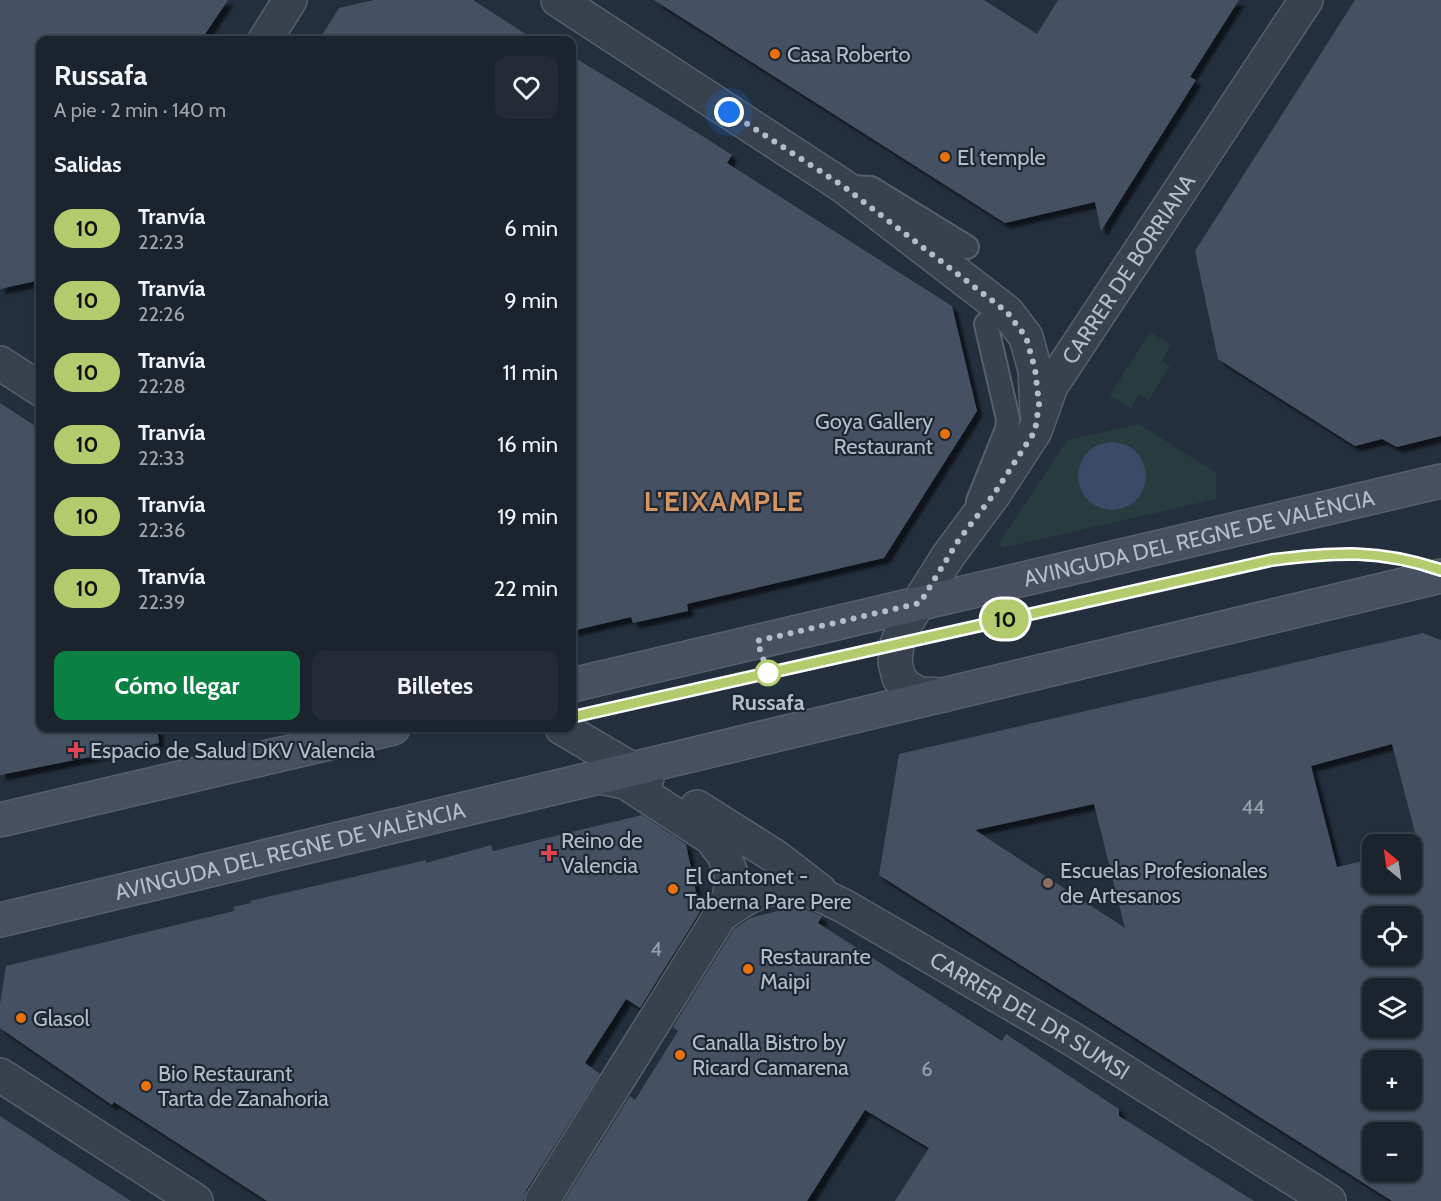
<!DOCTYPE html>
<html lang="es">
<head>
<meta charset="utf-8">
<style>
  :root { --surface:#1b232e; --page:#242b36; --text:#f1f3f6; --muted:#a0a4aa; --line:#39404a; --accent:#0b8043 }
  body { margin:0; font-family:Cabin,sans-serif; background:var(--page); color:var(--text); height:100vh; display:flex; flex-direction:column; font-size:22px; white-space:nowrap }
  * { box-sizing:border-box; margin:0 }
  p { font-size:20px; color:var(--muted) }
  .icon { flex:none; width:33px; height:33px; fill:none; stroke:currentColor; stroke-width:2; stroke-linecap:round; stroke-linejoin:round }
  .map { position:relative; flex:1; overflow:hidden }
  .sheet { position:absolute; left:36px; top:36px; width:540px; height:696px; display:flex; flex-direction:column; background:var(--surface); border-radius:12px; box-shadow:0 2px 4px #0004,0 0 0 2px var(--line) }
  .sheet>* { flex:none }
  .badge { padding:0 12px; border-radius:20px; font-size:21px; line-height:39px }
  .needle { width:39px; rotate:331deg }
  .fabs { position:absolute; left:1362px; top:834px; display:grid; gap:12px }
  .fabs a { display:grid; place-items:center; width:60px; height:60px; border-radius:12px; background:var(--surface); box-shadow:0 2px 4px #0004,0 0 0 2px var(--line); font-size:30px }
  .you { position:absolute; width:30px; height:30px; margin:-15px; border:4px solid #fff; border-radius:50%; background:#1a73e8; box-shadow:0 0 0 9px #1a73e833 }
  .map>.badge { position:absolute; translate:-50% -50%; box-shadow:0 0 0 3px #fff }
  h2 { padding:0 18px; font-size:22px; line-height:54px }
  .round { display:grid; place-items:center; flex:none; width:63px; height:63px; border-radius:12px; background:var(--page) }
  .overview { display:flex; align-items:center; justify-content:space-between; height:102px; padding:0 18px }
  h1 { font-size:28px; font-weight:700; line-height:45px }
  .button { display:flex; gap:12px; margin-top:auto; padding:12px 18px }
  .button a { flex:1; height:69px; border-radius:12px; background:var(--accent); color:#fff; font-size:24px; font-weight:700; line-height:69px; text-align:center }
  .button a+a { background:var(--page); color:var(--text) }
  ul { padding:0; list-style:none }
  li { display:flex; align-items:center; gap:18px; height:72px; padding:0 18px }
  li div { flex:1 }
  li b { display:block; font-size:22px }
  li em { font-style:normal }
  li .badge { min-width:66px; font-weight:700; text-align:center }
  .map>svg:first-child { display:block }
  .green { fill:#263c3f; fill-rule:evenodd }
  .water { fill:#394c67 }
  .building { fill:#455162; fill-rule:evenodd; filter:url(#shadow) }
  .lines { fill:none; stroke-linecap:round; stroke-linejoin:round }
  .lane-casing { stroke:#565f6c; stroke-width:26 }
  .street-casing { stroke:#565f6c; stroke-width:36 }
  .secondary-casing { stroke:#565f6c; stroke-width:36 }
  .lane { stroke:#38414e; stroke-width:22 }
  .street { stroke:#38414e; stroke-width:33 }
  .secondary { stroke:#465061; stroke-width:33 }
  .line-casing { stroke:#fff; stroke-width:14 }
  .line { stroke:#b3cb6d; stroke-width:9 }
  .walk { stroke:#b4bcc9; stroke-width:6; stroke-dasharray:0 10.8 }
  .food-dot { fill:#e8710a; stroke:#1d2633; stroke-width:2 }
  .stop-dot { fill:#fff; stroke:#b3cb6d; stroke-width:3 }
  .health-dot { fill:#e0444e; stroke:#1d2633; stroke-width:2 }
  .education-dot { fill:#8d6e63; stroke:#1d2633; stroke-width:2 }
  .labels { text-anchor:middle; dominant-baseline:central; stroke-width:4.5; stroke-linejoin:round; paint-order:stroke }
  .number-label { font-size:20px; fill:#98a1af }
  .poi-label { font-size:22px; fill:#b4bcc9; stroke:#1d2633; text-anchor:start }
  .street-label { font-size:22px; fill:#b4bcc9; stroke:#1d2633 }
  .stop-label { font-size:22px; font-weight:bold; fill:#b4bcc9; stroke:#1d2633 }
  .district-label { font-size:28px; font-weight:bold; letter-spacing:1.5px; fill:#d59563; stroke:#1d2633 }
</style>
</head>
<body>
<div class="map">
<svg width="1441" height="1201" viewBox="0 0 1441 1201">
  <defs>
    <filter id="shadow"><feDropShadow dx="5.5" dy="5.5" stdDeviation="1.5" flood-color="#0009"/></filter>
  </defs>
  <rect width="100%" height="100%" fill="#242f3e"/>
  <g class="green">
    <path d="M1150 332 1171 345 1162 361 1170 366 1149 400 1139 394 1131 408 1110 395Z"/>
    <path d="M1139 424 1216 473V499L1002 548 999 543 1067 440ZM1088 451 1127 507 1105 510 1078 470Z"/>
  </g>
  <circle class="water" cx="1112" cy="476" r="34"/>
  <g class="building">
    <path d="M0 0H228L201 40H40V280L0 289Z"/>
    <path d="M374 0H473L535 40H319L339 8Z"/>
    <path d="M654 0H984L1037 34 1058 0H1239L1190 77 1196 80 1101 231 1095 202 1005 223Z"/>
    <path d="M1355 0H1441V436L1397 447 1382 439 1355 446 1218 359 1195 251Z"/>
    <path d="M572 56 693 130 732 155 727 163 952 306 977 411 884 558 687 604 688 611 633 623 631 617 572 631Z"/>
    <path d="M0 403 40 429V728H157L159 743 0 775Z"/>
    <path d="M1423 633 1441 640V1201H1392L879 875 899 754ZM1392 744 1419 848 1412 849V884H1372V859L1337 867 1311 766ZM1094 804 1125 928 975 830ZM1372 916H1412V956H1372ZM1372 988H1412V1028H1372ZM1372 1060H1412V1100H1372ZM1372 1132H1412V1172H1372Z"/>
    <path d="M642 815 686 844 700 912 640 1008 626 999 585 1063 600 1074 526 1191 523 1201H267L114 1102 112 1105 0 1028V1004L6 966 234 911 233 907 251 903 250 901 426 860V863L491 845 493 851Z"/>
    <path d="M797 906 822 916 818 923 1002 1041 1006 1034 1119 1109V1116L1254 1201H895L929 1148 865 1110 807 1201H564L630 1096 635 1100 678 1031 673 1027 734 929 750 918Z"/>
    <path d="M0 1116 55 1152 131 1201H0Z"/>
  </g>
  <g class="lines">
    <g class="lane-casing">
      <g id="lane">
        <path d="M850 187 871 188 967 247"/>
        <path d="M978 501 1007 429 1008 419 986 324"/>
      </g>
    </g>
    <g class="street-casing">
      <g id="street">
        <path d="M558 0 843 186 1007 312 1026 337 1035 370 1037 412"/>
        <path d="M265 40 290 0"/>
        <path d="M0 363 40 389"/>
        <path id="s1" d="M944 695 920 694 908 688 899 678 895 662 897 644 904 626 948 556 994 494 1035 431 1051 386 1306 0"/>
        <path d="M562 728 647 778"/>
        <path d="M697 807 776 857 820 891"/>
        <path id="s2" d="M720 916C744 897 771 882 802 888 816 891 829 900 842 905L1074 1040 1329 1201"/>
        <path d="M0 1075 196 1201"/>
        <path d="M542 1201 720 916 730 895 732 876 724 855 711 838 625 782 600 777"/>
      </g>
    </g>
    <g class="secondary-casing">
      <g id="secondary">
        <path id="s3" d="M572 685 1441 481"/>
        <path d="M0 820 393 728"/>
        <path id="s4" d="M0 920 1441 576"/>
      </g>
    </g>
    <use href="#lane" class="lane"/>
    <use href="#street" class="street"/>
    <use href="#secondary" class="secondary"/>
  </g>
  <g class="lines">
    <g class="line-casing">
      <path id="line" d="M572 717 1272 560C1337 552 1379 549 1441 570"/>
    </g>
    <use href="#line" class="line"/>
    <path class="walk" d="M729 112 843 186 1007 312 1026 337 1035 369 1039 404 1035 431 994 494 958 541 920 603 757 641 768 673"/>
  </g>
  <g class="food-dot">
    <circle cx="775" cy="54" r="6"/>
    <circle cx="945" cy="157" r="6"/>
    <circle cx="945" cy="434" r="6"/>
    <circle cx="673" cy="889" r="6"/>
    <circle cx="748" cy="969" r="6"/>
    <circle cx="21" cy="1018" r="6"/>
    <circle cx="680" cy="1055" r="6"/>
    <circle cx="146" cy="1086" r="6"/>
  </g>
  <circle class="stop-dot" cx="768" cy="673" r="12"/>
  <g class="health-dot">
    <path d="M73 741h6v6h6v6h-6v6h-6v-6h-6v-6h6z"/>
    <path d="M546 844h6v6h6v6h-6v6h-6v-6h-6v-6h6z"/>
  </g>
  <circle class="education-dot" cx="1048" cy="883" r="6"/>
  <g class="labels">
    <g class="number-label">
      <text x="1253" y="807">44</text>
      <text x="656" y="949">4</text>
      <text x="927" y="1069">6</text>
    </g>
    <g class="poi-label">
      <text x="787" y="54">Casa Roberto</text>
      <text x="957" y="157">El temple</text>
      <text x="933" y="421" text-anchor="end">Goya Gallery<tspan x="933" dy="25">Restaurant</tspan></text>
      <text x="90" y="750">Espacio de Salud DKV Valencia</text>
      <text x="561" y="840">Reino de<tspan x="561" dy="25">Valencia</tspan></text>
      <text x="1060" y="870">Escuelas Profesionales<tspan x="1060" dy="25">de Artesanos</tspan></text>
      <text x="685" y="876">El Cantonet -<tspan x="685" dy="25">Taberna Pare Pere</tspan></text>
      <text x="760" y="956">Restaurante<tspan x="760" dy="25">Maipi</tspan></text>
      <text x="33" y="1018">Glasol</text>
      <text x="692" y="1042">Canalla Bistro by<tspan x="692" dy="25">Ricard Camarena</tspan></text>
      <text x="158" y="1073">Bio Restaurant<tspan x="158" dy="25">Tarta de Zanahoria</tspan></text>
    </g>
    <g class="street-label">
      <text stroke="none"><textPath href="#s1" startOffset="528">CARRER DE BORRIANA</textPath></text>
      <text stroke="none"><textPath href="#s3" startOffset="644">AVINGUDA DEL REGNE DE VALÈNCIA</textPath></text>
      <text stroke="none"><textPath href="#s4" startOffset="298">AVINGUDA DEL REGNE DE VALÈNCIA</textPath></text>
      <text stroke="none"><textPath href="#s2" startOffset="351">CARRER DEL DR SUMSI</textPath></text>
    </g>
    <g class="stop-label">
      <text x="768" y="702">Russafa</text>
    </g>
    <g class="district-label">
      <text x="724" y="501">L'EIXAMPLE</text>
    </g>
  </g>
</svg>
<div class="fabs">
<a><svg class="needle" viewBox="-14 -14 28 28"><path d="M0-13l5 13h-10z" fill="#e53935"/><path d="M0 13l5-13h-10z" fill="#a0a4aa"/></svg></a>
<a><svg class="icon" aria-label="locate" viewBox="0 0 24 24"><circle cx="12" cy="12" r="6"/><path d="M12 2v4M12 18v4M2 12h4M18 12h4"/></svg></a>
<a><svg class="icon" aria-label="layers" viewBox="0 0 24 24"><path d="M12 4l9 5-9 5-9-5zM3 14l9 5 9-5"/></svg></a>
<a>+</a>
<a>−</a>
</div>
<div class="you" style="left:729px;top:112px"></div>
<b class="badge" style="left:1005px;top:619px;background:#b3cb6d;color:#111">10</b>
<section class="sheet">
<div class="overview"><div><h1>Russafa</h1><p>A pie · 2 min · 140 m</p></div><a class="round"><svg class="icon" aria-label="heart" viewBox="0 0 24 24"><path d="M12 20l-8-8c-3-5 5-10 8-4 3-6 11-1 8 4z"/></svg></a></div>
<h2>Salidas</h2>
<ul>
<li><span class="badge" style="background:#b3cb6d;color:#111">10</span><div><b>Tranvía</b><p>22:23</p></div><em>6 min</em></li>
<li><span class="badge" style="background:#b3cb6d;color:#111">10</span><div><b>Tranvía</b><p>22:26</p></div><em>9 min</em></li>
<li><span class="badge" style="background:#b3cb6d;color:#111">10</span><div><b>Tranvía</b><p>22:28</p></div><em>11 min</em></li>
<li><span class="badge" style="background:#b3cb6d;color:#111">10</span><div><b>Tranvía</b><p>22:33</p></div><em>16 min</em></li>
<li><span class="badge" style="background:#b3cb6d;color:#111">10</span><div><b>Tranvía</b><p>22:36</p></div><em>19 min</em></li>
<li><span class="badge" style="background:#b3cb6d;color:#111">10</span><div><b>Tranvía</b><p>22:39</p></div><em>22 min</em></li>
</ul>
<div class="button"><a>Cómo llegar</a><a>Billetes</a></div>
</section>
</div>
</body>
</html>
